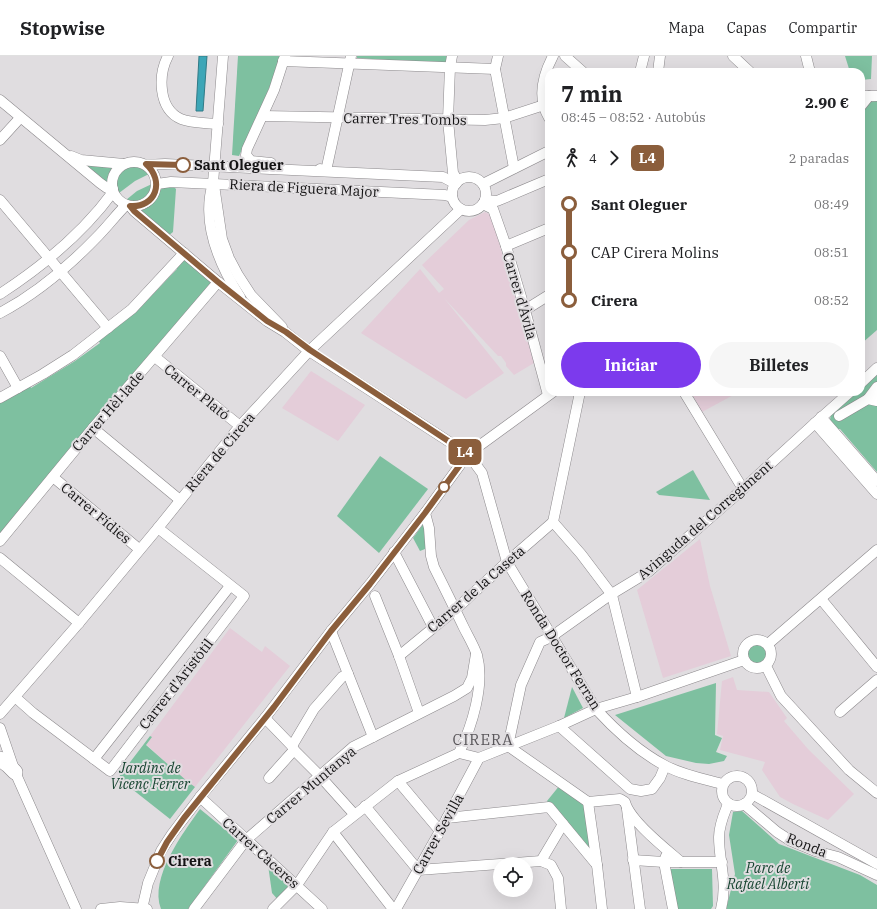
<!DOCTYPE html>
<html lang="es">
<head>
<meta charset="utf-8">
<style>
  :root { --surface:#fff; --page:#f6f6f6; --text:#202124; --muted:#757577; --line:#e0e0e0; --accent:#7c3aed }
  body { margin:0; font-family:"IBM Plex Serif",serif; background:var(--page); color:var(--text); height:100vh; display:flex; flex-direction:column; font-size:15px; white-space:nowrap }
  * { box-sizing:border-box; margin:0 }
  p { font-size:13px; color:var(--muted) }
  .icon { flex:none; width:22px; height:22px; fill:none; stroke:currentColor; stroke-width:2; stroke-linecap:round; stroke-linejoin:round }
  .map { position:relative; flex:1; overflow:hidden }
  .panel { position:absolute; left:545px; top:12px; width:320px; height:328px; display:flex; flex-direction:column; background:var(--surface); border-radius:12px; box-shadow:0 4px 16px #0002 }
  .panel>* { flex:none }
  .badge { padding:0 8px; border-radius:6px; font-size:14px; line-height:26px }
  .tools { position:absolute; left:493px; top:801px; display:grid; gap:8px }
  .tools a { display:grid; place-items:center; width:40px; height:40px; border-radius:50%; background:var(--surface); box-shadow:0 4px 16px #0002; font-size:20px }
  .map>.badge { position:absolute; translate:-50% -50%; box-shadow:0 0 0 2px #fff }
  .legs { display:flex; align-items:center; gap:6px; height:44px; padding:0 16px; font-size:13px }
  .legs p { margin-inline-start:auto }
  .head { display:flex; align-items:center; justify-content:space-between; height:68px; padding:0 16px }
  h1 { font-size:22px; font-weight:800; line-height:30px }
  .primary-button { display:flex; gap:8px; margin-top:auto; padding:8px 16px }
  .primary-button a { flex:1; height:46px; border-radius:24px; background:var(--accent); color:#fff; font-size:16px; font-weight:800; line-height:46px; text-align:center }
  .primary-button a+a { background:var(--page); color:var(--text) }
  ul { padding:0 16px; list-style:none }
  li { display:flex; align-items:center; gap:14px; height:48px; font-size:15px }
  li i { display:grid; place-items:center; width:6px; height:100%; margin:0 5px; background:currentColor }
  li i::after { content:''; width:10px; height:10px; margin:-5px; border:3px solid; border-radius:50%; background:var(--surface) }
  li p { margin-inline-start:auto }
  li:first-child i { background:linear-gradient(#0000 50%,currentColor 0) }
  li:last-child i { background:linear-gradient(currentColor 50%,#0000 0) }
  header { display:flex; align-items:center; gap:24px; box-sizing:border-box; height:56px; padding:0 20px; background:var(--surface); border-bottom:1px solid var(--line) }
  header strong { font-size:19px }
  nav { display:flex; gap:22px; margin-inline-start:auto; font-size:14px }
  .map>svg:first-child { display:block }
  .education { fill:#e4cdd9 }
  .green { fill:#7ec0a0 }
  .water { fill:#3da6b7; stroke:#317a86 }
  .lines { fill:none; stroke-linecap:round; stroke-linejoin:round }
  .minor-casing { stroke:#8c898c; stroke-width:11 }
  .highway-casing { stroke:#8c898c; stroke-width:16 }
  .minor { stroke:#fff; stroke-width:10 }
  .highway { stroke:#fff; stroke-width:15 }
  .line-1-casing { stroke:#fff; stroke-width:9 }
  .line-1 { stroke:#8b5e3c; stroke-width:6 }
  .stop-1-dot { fill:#fff; stroke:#8b5e3c; stroke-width:2 }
  .labels { text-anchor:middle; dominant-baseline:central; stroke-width:4; stroke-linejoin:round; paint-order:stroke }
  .street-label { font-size:14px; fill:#141314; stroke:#e0dde0 }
  .stop-label { font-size:14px; font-weight:bold; fill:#141314; stroke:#e0dde0; text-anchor:start }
  .park-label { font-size:14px; font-style:italic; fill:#164430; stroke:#e0dde0 }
  .neighbourhood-label { font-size:15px; letter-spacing:1px; fill:#59565a; stroke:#e0dde0 }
</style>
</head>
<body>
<header>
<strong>Stopwise</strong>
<nav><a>Mapa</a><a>Capas</a><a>Compartir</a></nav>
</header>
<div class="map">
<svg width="877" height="853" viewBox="0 0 877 853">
  <rect width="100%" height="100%" fill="#e0dde0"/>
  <g class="education">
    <path d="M485 156 491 159 534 307 514 319 506 310V307L501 300H498L444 242 504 317 466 343 361 277 420 213 439 237 444 233 422 209 469 164Z"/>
    <path d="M311 315 365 349 338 385 282 352Z"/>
    <path d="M691 336H739L702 356Z"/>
    <path d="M700 483 710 530 731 600 663 622 637 534Z"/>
    <path d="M230 572 262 596 265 590 290 610 195 731 188 727 146 688 152 681 150 680Z"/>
    <path d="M733 621 737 634 769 636 787 662 784 665 808 693 854 738 828 764 793 748 780 741 762 714 765 706 720 694 723 680 717 678 722 625Z"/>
  </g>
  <g class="green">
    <path d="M238 0H281L268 35 239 100 232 99Z"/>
    <path d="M357 0H449L447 8 357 2Z"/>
    <path d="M845 0H872L871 23 861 24V16H850Z"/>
    <path d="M877 45V274L861 288V55L868 46Z"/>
    <path d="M135 108 144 111 151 117 135 125 119 137C113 123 120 111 135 108Z"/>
    <path d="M87 109 114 111 109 127 108 128 86 113Z"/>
    <path d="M154 127C153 142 140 150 126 144L137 135Z"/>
    <path d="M171 128 176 133 173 176 168 180 141 156 143 152 154 144 162 132Z"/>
    <path d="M183 203 211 224 212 228 0 477V347L30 329 31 332 75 305 100 287 98 284 120 267 121 268 137 255 177 213 175 211Z"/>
    <path d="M877 317V416L840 373H836C831 367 828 365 832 357L856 336H861V332Z"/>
    <path d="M380 400 428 433 379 497 337 460Z"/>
    <path d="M693 414 710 444 659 439 656 436Z"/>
    <path d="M424 467 425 477V493L420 495 413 482Z"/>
    <circle cx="757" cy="598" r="11"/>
    <path d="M716 627 715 679 722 682 716 696 727 700 724 705 709 708 696 707 666 700 615 659Z"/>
    <path d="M572 631 583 652 564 662Z"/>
    <path d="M150 680 152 681 146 689 188 726 195 731 170 763 118 722Z"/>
    <path d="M560 729 587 750 592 799 547 745Z"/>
    <path d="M200 753 238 784 188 853H161C149 822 183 777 200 753Z"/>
    <path d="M742 755 779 788 860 819 877 829V853H726L735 818 729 779 733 756Z"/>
    <path d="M268 809 292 832 279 845 272 837Z"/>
    <path d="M669 813H712L713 850 711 853H677Z"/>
  </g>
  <path class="water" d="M199 0H207L203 55H196Z"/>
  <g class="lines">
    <g class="minor-casing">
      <g id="minor">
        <path d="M168 0C158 19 158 53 181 63 190 67 207 67 218 68"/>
        <path d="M223 0 213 127C201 166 219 208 240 241"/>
        <path d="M452 0 450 11 448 64 453 117 458 125"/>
        <path d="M498 0 495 13 514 112"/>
        <path d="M565 0 583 16"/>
        <path d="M733 0 750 16"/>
        <path d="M806 0 810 16"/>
        <path d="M283 5 495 13"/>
        <path d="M640 16 644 0"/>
        <path d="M658 16 660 0"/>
        <path d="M861 40H877"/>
        <path d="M0 44 100 127 107 132 113 133"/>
        <path d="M861 50 869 40"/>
        <path d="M263 60 485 64 504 62 544 49"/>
        <path d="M549 62C537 42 543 19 553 0"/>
        <path d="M0 84 20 62"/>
        <path d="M71 100 81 104 124 108"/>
        <circle cx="134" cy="128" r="22"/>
        <path d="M271 107 251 105 246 99 247 93 274 34 285 0"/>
        <path d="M146 109 165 108 443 121 456 128"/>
        <path d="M320 113 326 115 351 0"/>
        <circle cx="469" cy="138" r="17"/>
        <path d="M157 128 171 126 445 139 452 141"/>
        <path d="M483 128 549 95"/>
        <path d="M214 129 222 183 229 202 238 219 251 239 282 271"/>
        <path d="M0 144 108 272"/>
        <path d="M485 144 497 145 549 123"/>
        <path d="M483 148 493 153 506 190 525 254 548 339"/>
        <path d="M130 150 134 155 218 226 267 265 285 276 309 295 468 398 482 417 507 506 596 653C616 675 638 695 664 709 682 719 704 723 723 728"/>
        <path d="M506 190 549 172"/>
        <path d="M0 238C43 210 83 177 113 136"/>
        <path d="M525 254 549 239"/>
        <path d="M0 257C36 238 69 210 97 181 107 171 116 159 126 149"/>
        <path d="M0 300 18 332"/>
        <path d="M155 301 240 370"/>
        <path d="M861 327 877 312"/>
        <path d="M580 336 553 466 581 498 612 539 637 641"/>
        <path d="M684 336 743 433"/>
        <path d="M0 342 43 318 73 299 132 253 184 197"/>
        <path d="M868 343 877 331"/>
        <path d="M839 360 868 343 877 345"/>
        <path d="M821 361 877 425"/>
        <path d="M815 367 877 438"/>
        <path d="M93 372 180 444"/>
        <path d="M53 421 139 493"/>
        <path d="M425 457 429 472 431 500 434 511C444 531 454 551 464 572 468 580 474 590 477 599 485 629 472 670 459 697"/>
        <path d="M0 485 93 372 218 226"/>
        <path d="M394 496 433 571"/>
        <path d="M0 502 79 567"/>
        <path d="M375 540 399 600 419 657"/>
        <path d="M821 543 877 611"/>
        <path d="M331 575 373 681"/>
        <circle cx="757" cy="598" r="14"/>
        <path d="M768 588 877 494"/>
        <path d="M399 600 455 554 507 506 553 466"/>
        <path d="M766 610 781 640 849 714 877 737"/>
        <path d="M15 641 33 657 110 715 244 540 158 472"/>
        <path d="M840 656 877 624"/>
        <path d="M0 658 79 567 158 472 240 370 309 295 461 153"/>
        <path d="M265 662 292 690 294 694 319 719 354 758"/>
        <path d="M559 670 630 733 641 735 652 733 660 722 665 710"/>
        <path d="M0 672 15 716 76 853"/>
        <path d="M292 690 314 653 342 621 348 618"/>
        <path d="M94 703 230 530"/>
        <circle cx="737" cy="735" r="15"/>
        <path d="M269 722 294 694"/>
        <path d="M398 725 440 775"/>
        <path d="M752 738 877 808"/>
        <path d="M200 741 322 853"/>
        <path d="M588 746 597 809 602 853"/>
        <path d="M744 748 777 776 791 785 815 795 838 801 877 819"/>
        <path d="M365 750 418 814 541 805 551 809 558 822 561 853"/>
        <path d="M627 753 640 853"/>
        <path d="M447 762 549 751 597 809"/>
        <path d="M333 776 393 853"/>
        <path d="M666 800 664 806 673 853"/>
        <path d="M633 804 664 806H722"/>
        <path d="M541 805 563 768"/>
        <path d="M681 806C666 793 630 765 625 746L620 743 588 746 508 690 521 629 540 586 551 581 610 539 648 516 743 433 815 367 850 336"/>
        <path d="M101 853 120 851 147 853"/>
        <path d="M142 853 148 827 155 810 161 795 172 778 200 741 265 662 331 575 370 528 425 457 468 398 553 336"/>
        <path d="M194 853 246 784 353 691 454 640 467 632 472 622 476 598"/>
        <path d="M273 853 297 829 333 776 398 725 459 697 479 702 559 670 596 653 637 641 744 604"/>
        <path d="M396 853 440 775 479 702"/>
        <path d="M721 853C728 826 719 807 719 781 719 769 724 758 728 748"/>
      </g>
    </g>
    <g class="highway-casing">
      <path id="highway" d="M0 703 8 709 15 716"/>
    </g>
    <use href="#minor" class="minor"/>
    <use href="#highway" class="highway"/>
  </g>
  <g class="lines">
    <g class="line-1-casing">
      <path id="line-1" d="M157 805 167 786 184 762 274 651 331 575 370 528 425 457 468 398 310 294 286 276 267 265 218 226 134 155 130 150C156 152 165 125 146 108L183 109"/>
    </g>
    <use href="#line-1" class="line-1"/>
  </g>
  <g class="stop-1-dot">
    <circle cx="183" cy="109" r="7"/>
    <circle cx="444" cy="431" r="5"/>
    <circle cx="157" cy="805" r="7"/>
  </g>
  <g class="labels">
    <g class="street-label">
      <text transform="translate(405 63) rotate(1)">Carrer Tres Tombs</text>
      <text transform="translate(304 132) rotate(3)">Riera de Figuera Major</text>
      <text transform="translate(520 240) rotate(74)">Carrer d'Àvila</text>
      <text transform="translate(197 336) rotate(39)">Carrer Plató</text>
      <text transform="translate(108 355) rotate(-49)">Carrer Hèl·lade</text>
      <text transform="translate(220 396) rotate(-50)">Riera de Cirera</text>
      <text transform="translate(96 457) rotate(40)">Carrer Fídies</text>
      <text transform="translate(705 464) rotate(-41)">Avinguda del Corregiment</text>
      <text transform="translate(476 533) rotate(-41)">Carrer de la Caseta</text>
      <text transform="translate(561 594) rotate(58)">Ronda Doctor Ferran</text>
      <text transform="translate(176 628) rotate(-52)">Carrer d'Aristòtil</text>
      <text transform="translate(311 729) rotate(-40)">Carrer Muntanya</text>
      <text transform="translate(438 778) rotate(-61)">Carrer Sevilla</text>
      <text transform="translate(807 789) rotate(22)">Ronda</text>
      <text transform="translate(261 797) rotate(42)">Carrer Càceres</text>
    </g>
    <g class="stop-label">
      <text x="194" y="109">Sant Oleguer</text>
      <text x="168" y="805">Cirera</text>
    </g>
    <g class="park-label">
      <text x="150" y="712">Jardins de<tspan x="150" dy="16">Vicenç Ferrer</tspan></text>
      <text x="768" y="812">Parc de<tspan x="768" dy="16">Rafael Alberti</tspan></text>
    </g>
    <g class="neighbourhood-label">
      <text x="483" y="683">CIRERA</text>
    </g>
  </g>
</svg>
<div class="tools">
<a><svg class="icon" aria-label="locate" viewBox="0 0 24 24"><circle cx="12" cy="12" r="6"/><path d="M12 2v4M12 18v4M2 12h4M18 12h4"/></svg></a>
</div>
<b class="badge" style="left:465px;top:396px;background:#8b5e3c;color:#fff">L4</b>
<section class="panel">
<div class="head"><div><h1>7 min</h1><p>08:45 – 08:52 · Autobús</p></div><b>2.90 €</b></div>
<div class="legs"><svg class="icon" aria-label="walk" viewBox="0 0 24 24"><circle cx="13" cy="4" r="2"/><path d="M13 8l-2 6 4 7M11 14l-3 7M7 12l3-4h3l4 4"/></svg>4<svg class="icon" aria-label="forward" viewBox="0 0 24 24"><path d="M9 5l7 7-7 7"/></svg><b class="badge" style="background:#8b5e3c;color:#fff">L4</b><p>2 paradas</p></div>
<ul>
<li><i style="color:#8b5e3c"></i><b>Sant Oleguer</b><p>08:49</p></li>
<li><i style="color:#8b5e3c"></i><span>CAP Cirera Molins</span><p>08:51</p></li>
<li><i style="color:#8b5e3c"></i><b>Cirera</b><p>08:52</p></li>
</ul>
<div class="primary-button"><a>Iniciar</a><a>Billetes</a></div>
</section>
</div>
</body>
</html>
